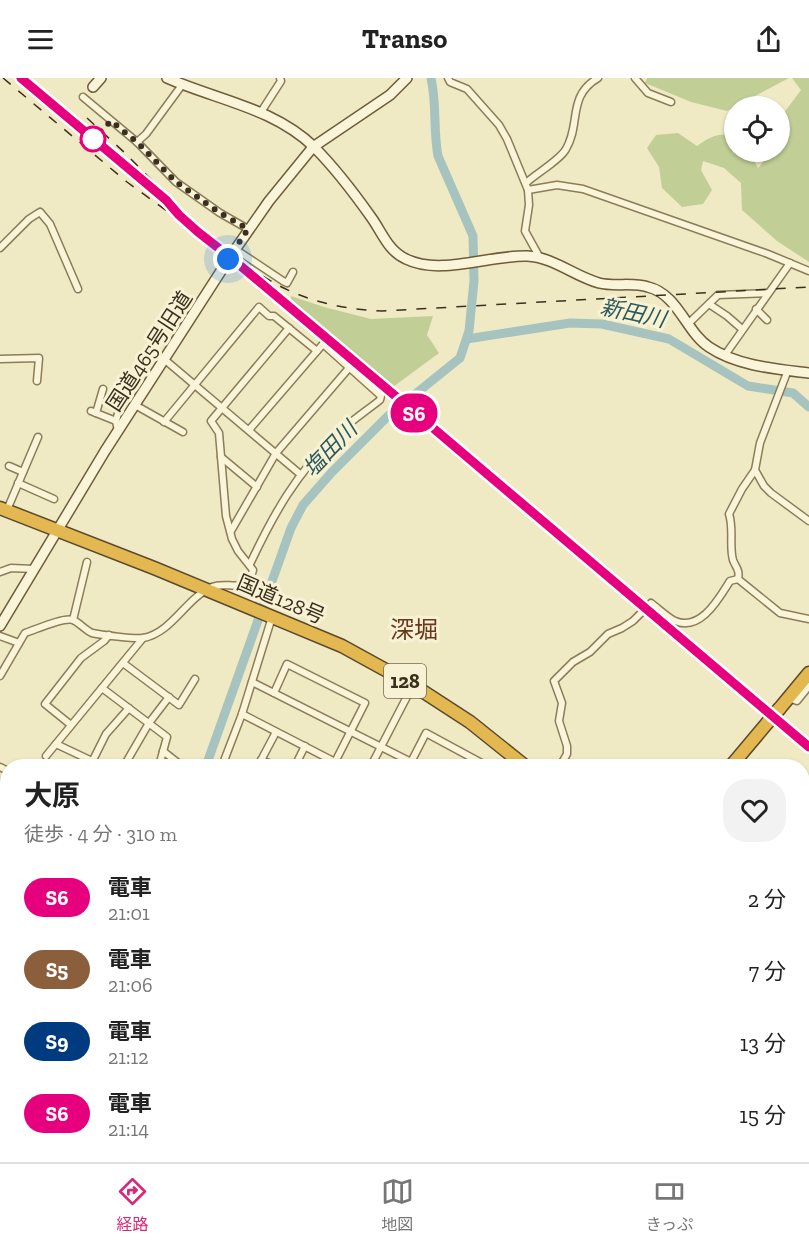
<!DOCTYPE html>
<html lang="ja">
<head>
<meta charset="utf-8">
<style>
  :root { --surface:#fff; --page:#f2f2f2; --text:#222; --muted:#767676; --line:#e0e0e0; --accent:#db2777 }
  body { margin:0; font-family:"Zilla Slab","Noto Sans JP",serif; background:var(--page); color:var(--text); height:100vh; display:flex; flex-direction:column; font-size:22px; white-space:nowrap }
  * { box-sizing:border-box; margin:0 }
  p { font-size:20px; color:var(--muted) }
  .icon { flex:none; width:33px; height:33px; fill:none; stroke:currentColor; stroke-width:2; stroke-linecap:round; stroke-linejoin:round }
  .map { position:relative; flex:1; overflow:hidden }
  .side { position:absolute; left:0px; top:681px; width:810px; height:404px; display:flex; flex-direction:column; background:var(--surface); border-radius:24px 24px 0 0; box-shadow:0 2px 4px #0004 }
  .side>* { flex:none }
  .badge { padding:0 12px; border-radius:20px; font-size:21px; line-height:39px }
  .tools { position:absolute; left:724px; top:18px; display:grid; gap:12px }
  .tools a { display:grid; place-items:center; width:66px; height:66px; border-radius:50%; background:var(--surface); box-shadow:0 2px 4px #0004; font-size:30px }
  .you { position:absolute; width:30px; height:30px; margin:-15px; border:4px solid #fff; border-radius:50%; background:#1a73e8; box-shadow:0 0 0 9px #1a73e833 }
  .map>.badge { position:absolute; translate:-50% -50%; box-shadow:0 0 0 3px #fff }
  .round { display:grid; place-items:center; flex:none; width:63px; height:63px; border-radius:24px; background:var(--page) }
  .summary { display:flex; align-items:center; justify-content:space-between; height:102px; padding:0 24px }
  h1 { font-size:28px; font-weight:700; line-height:45px }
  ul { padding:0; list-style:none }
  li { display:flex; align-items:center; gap:18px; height:72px; padding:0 24px }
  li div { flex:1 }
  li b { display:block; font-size:22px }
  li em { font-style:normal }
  li .badge { min-width:66px; font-weight:700; text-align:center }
  header { display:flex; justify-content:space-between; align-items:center; height:78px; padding:0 24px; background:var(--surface); font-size:27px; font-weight:700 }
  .tabs { display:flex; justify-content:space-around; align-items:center; height:84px; border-top:2px solid var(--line); background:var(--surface); font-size:16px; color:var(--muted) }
  .tabs a { display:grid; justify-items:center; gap:3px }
  .tabs .on { color:var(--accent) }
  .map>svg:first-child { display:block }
  .green { fill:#c1cf97 }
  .water { fill:#a6c3bf; stroke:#6c928e; stroke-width:1.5 }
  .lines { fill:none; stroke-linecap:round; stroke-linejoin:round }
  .river { stroke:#a6c3bf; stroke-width:9 }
  .street-casing { stroke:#8c7c59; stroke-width:9 }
  .secondary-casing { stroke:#6e5c3c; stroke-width:12 }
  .highway-casing { stroke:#5a492e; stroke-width:15 }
  .street { stroke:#faf5d8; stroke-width:6 }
  .secondary { stroke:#faf5d8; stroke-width:9 }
  .highway { stroke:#e3b851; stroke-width:12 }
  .rail { stroke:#3b301e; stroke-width:1.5; stroke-dasharray:10 10; stroke-linecap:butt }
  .highway-bridge-casing { stroke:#5a492e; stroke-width:15; stroke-linecap:butt }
  .highway-bridge { stroke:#e3b851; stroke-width:12 }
  .line-casing { stroke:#fff; stroke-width:14 }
  .line { stroke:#e6007e; stroke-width:9 }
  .walk { stroke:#3b301e; stroke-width:6; stroke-dasharray:0 10.8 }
  .stop-dot { fill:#fff; stroke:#e6007e; stroke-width:3 }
  .labels { text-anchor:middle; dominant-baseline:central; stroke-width:6; stroke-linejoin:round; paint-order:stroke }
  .shield { fill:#f7f2d4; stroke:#736a55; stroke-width:1.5 }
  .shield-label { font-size:20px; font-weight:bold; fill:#3b301e }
  .street-label { font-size:21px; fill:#3b301e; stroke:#f7f2d4 }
  .water-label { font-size:22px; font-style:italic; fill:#2d585c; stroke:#f7f2d4 }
  .quarter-label { font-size:24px; fill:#6a371b; stroke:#f7f2d4 }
</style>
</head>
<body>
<header><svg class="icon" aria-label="menu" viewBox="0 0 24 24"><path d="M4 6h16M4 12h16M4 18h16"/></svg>Transo<svg class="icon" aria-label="share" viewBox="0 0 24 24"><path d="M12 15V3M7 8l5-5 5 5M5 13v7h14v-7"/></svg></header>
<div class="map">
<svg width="809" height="1084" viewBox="0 0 809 1084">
  <rect width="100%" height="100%" fill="#f0eac4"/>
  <g class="green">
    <path d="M647 0H789L727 33 691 24 645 5Z"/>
    <path d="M792 0H809V184L777 163 742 132 741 105 724 90 703 83 701 92 712 112 703 126 682 129 662 110 659 89 647 70 656 57 678 55 697 68C710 59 719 54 735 58V74H749L758 90 770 76V74H780V40L801 12Z"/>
    <path d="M291 218 324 229 371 241 433 238 427 257 439 275 393 309 383 305 291 223Z"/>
    <path d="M357 1077H441L448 1084H365Z"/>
  </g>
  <path class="water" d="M0 1032 7 1037 8 1077H63L73 1084H0Z"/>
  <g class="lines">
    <g class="river">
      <path d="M467 261 570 245 602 246 669 261 748 308 793 315 809 329"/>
      <path d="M206 688 291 450 303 427 332 394 388 338 460 280 469 253 474 203 473 158 438 78C433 52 437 26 431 0"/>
    </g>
    <g class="street-casing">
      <g id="street">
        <path d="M448 0 450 4 467 11 499 47 507 61 528 112 529 127 525 153 540 180"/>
        <path d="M635 0 648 15 671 24"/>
        <path d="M83 19 137 64 176 104 220 135 248 151"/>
        <path d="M261 34 281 3 280 0"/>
        <path d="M137 64 146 56 182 7"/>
        <path d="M526 105C537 95 560 82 566 71 581 46 567 18 598 0"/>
        <path d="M528 112 557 107 583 111 768 176 809 193"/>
        <path d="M0 170 29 141 40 134 50 146 78 211"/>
        <path d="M235 171 283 203 287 205 293 194"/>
        <path d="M709 226 727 238 742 251"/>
        <path d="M756 231 767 242"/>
        <path d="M688 246 718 217 768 215"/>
        <path d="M725 277 790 185"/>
        <path d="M0 281 39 280 37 303"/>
        <path d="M164 281 300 396"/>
        <path d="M788 292 760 365 755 392 764 408 771 415 809 443"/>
        <path d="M135 327 183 354"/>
        <path d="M91 333 116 343 118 353"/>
        <path d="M96 335 103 311"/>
        <path d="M116 343 125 309"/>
        <path d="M164 344 259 229 269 238H274L317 273"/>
        <path d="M249 352 323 266 381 318 380 322C366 333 350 344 337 356 296 396 274 435 250 486"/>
        <path d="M221 379 257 409"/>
        <path d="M9 388 23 394"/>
        <path d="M755 392 742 411 729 436C734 451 729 468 733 482 736 490 740 492 738 501L780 535 809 541"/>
        <path d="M18 405 54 421"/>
        <path d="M7 432 38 359"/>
        <path d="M231 453 276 375 349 290"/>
        <path d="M0 494 11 490 34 491"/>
        <path d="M73 542 87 484"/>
        <path d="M0 558 19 565"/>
        <path d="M123 585 179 627 195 601"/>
        <path d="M0 598 25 555C35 552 63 539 73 542 80 545 85 552 92 555 101 557 134 561 143 560 172 555 186 520 212 509 228 502 247 518 253 492L238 473 232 461 226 438 219 355 211 343 289 250"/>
        <path d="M252 604 419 688"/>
        <path d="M102 610 167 659 159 688"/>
        <path d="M274 615 287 586 365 625 333 688"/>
        <path d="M794 622 797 623 809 608"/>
        <path d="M242 636 335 684"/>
        <path d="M71 647 45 626 81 580 104 563 109 557"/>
        <path d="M56 666 92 683"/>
        <path d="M163 673 182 688"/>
        <path d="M46 678 143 560"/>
        <path d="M261 682 276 688"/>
        <path d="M90 688 106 656 129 630"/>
        <path d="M124 688 149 645 169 619"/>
        <path d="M222 688 242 636 272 539"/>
        <path d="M258 688 276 654"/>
        <path d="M295 688 305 668"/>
        <path d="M371 688 413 607"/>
        <path d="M409 688 426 655 487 688"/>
        <path d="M560 688 567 676V668L559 643 562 625 554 603 573 584 590 574 608 556 622 550 633 543 651 525C659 531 667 539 675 543 701 554 719 520 730 503L738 501"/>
        <path d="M0 689 8 693"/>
        <path d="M0 893 8 894"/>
        <path d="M0 990 8 988"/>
        <path d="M802 1068 809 1061"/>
        <path d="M457 1077 464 1084"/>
        <path d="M539 1077 550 1084"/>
        <path d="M668 1077 678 1084"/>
        <path d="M641 1084 642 1081 641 1077"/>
        <path d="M693 1084 698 1077"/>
        <path d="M787 1084 794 1077"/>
      </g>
    </g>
    <g class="secondary-casing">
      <g id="secondary">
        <path d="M167 0C217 22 274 30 314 69 335 90 354 115 371 139 382 154 388 173 406 181 440 198 489 177 527 178 553 179 574 198 599 205 615 209 633 204 648 209 678 216 686 254 709 269 737 288 776 291 809 295"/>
        <path d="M93 9 101 0"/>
        <path d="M0 548 105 373 230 179 269 123 313 69 390 17 407 0"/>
        <path d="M0 772 8 775"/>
      </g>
    </g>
    <g class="highway-casing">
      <g id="highway">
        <path d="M0 430 154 490 342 568 413 607 470 644 525 688"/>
        <path d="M780 630 809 595"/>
        <path d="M731 688 768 644"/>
        <path d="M802 969 809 976"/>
      </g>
    </g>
    <use href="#street" class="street"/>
    <use href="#secondary" class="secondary"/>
    <use href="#highway" class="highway"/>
    <g class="rail">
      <path d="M3 0 127 104 230 179 809 669"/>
      <path d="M21 0 142 102"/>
      <path d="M87 40 125 75 194 145"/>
      <path d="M263 198C299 222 339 231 382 233L809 209"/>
    </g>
    <g class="highway-bridge-casing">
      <path id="highway-bridge" d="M768 644 780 630"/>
    </g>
    <use href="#highway-bridge" class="highway-bridge"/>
  </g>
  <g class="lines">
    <g class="line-casing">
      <path id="line" d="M21 0 166 122 179 137 198 154 230 179 393 316 809 669"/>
    </g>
    <use href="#line" class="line"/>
    <path class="walk" d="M93 61 111 43 137 64 176 104 220 135 248 151 228 181"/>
  </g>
  <circle class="stop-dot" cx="93" cy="61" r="12"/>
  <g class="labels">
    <rect class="shield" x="384" y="586" width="42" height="34" rx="4.5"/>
    <g class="shield-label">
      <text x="405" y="603">128</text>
    </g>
    <g class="street-label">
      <text transform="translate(149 273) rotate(-57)">国道465号旧道</text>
      <text transform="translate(281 521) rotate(23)">国道128号</text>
    </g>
    <g class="water-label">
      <text transform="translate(633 235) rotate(12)">新田川</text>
      <text transform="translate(330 371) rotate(-46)">塩田川</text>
    </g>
    <g class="quarter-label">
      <text x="414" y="551">深堀</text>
    </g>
  </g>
</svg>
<div class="tools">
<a><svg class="icon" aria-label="locate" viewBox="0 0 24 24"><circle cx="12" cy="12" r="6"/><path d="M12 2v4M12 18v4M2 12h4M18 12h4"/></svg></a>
</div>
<div class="you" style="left:228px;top:181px"></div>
<b class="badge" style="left:414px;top:335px;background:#e6007e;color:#fff">S6</b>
<section class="side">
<div class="summary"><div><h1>大原</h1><p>徒歩 · 4 分 · 310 m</p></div><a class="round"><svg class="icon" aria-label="heart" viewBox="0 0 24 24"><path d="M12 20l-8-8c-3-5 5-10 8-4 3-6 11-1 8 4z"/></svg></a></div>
<ul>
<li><span class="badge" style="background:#e6007e;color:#fff">S6</span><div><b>電車</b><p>21:01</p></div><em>2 分</em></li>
<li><span class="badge" style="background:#8b5e3c;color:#fff">S5</span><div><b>電車</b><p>21:06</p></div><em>7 分</em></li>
<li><span class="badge" style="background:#003b80;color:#fff">S9</span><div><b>電車</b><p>21:12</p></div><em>13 分</em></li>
<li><span class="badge" style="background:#e6007e;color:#fff">S6</span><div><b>電車</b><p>21:14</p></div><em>15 分</em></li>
</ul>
</section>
</div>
<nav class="tabs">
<a class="on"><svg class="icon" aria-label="directions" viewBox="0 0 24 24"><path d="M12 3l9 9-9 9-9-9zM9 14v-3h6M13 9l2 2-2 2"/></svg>経路</a>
<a><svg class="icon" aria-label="map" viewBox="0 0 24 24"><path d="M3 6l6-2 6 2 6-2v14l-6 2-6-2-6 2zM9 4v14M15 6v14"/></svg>地図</a>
<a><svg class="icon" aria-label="tickets" viewBox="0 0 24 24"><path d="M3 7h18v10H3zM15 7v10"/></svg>きっぷ</a>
</nav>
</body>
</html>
